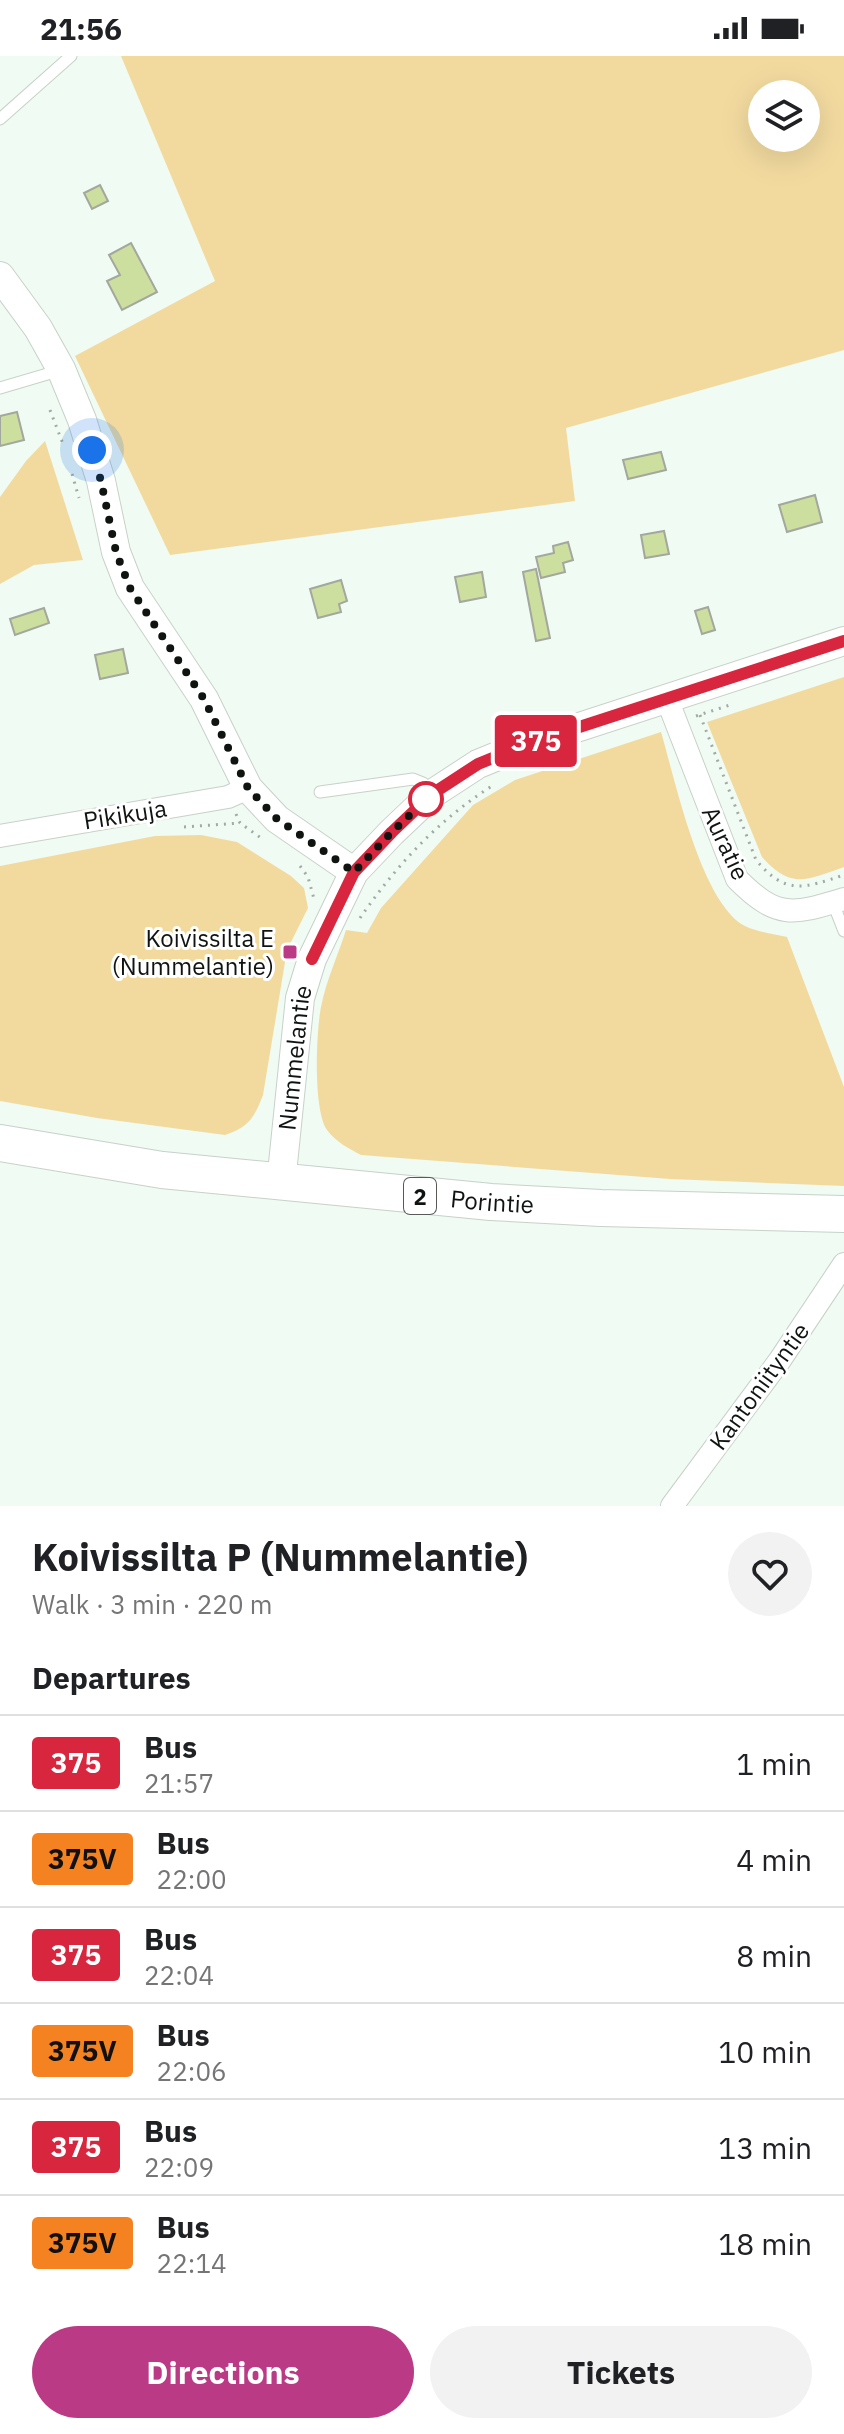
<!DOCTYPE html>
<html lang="en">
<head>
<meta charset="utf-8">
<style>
  :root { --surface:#fff; --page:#f2f2f2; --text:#202124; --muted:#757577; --line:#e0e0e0; --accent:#bb3a85 }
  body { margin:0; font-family:"IBM Plex Sans",sans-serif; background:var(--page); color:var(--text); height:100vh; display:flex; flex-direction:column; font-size:30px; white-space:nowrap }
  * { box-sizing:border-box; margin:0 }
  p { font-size:26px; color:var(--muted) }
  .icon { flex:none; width:44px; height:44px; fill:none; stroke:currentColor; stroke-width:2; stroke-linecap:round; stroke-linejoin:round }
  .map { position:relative; height:1450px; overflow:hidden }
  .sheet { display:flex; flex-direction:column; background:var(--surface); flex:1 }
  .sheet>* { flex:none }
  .badge { padding:0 16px; border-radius:6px; font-size:28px; line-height:52px }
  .tools { position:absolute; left:748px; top:24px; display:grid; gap:16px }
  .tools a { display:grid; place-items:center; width:72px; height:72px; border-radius:50%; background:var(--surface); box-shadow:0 8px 32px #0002; font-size:40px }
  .you { position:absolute; width:40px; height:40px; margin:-20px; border:6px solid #fff; border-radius:50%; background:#1a73e8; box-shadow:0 0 0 12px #1a73e833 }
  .map>.badge { position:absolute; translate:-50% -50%; box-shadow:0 0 0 4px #fff }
  h2 { padding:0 32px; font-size:30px; line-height:72px }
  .round { display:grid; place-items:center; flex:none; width:84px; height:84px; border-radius:42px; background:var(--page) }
  .summary { display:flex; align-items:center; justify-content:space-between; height:136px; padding:0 32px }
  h1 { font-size:38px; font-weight:700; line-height:60px }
  .primary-button { display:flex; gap:16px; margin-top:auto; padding:16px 32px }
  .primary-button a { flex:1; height:92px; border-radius:48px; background:var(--accent); color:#fff; font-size:32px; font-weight:700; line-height:92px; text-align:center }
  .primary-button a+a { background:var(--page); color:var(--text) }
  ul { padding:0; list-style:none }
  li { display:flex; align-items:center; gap:24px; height:96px; padding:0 32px; border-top:2px solid var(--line) }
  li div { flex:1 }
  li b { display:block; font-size:30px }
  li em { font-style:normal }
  li .badge { min-width:88px; font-weight:700; text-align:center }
  .status { display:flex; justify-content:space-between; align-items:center; height:56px; padding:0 40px; background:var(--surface); direction:ltr }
  .status svg { height:22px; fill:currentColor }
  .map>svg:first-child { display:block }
  .green { fill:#f2da9f; fill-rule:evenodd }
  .building { fill:#ccdf9e; stroke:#a3a79d; stroke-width:2 }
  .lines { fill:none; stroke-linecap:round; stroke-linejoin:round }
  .service-casing { stroke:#c7d1c9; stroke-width:13 }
  .minor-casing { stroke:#c7d1c9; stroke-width:24 }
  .tertiary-casing { stroke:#c7d1c9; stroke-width:30 }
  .trunk-casing { stroke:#c7d1c9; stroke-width:38 }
  .path { stroke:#a2aaa4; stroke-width:3; stroke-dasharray:2 6; stroke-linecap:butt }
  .service { stroke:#fff; stroke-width:11 }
  .minor { stroke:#fff; stroke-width:22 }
  .tertiary { stroke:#fff; stroke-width:28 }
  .trunk { stroke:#fff; stroke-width:36 }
  .line-casing { stroke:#fff; stroke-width:18 }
  .line { stroke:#d7263d; stroke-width:12 }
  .walk { stroke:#101411; stroke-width:8; stroke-dasharray:0 14.4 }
  .stop-dot { fill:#fff; stroke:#d7263d; stroke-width:4 }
  .poi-dot { fill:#bb3a85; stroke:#fff; stroke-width:3 }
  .labels { text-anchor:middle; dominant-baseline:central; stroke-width:6; stroke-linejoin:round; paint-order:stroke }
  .shield { fill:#fff; stroke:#585a58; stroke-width:2 }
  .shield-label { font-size:22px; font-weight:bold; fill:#101411 }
  .street-label { font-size:24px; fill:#101411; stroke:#fff }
  .poi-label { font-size:24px; fill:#101411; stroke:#fff; text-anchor:end }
</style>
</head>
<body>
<div class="status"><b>21:56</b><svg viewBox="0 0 49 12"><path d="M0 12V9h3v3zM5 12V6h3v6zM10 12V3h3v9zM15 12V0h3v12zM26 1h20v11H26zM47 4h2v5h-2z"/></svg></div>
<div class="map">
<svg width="844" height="1450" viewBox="0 0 844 1450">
  <rect width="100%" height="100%" fill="#f0fbf3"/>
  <g class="green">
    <path d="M121 0H844V294L566 372 575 445 170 499 75 300 215 225ZM762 38H806V82H762Z"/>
    <path d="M45 385 83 504 34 509 0 528V441L26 405Z"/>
    <path d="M844 621V811C806 824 792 834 762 801L707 666Z"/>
    <path d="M661 676C675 723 701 847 745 870 757 876 774 878 787 881L844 1031V1130L670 1123 361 1099C348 1092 336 1086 327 1074 313 1054 316 976 321 951 326 925 338 899 346 874L367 877 381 852 473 749 515 724Z"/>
    <path d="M201 779 237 786 291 820 304 832 308 852 287 894 263 1039C254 1062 249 1071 225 1079L97 1062 0 1045V810L155 780Z"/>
  </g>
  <g class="building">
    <path d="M100 129 108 145 92 153 84 137Z"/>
    <path d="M131 187 157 236 122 254 107 225 120 219 109 199Z"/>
    <path d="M17 356 24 384 0 390V360Z"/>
    <path d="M661 396 666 414 628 423 623 404Z"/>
    <path d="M815 439 822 466 787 476 779 449Z"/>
    <path d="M664 475 669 498 645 502 641 479Z"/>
    <path d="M568 486 573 504 563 507 565 516 541 522 536 501 554 497 553 490Z"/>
    <path d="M536 513 550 582 536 585 523 516Z"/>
    <path d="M482 516 486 541 460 546 455 521Z"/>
    <path d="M341 524 347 545 339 548 341 556 318 562 310 533Z"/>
    <path d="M708 551 715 574 702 578 695 555Z"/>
    <path d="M44 552 49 567 15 579 10 563Z"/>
    <path d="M123 593 128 617 100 623 95 599Z"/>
  </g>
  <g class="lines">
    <g class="service-casing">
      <g id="service">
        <path d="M0 63 71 0"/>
        <path d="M0 332 61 314"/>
        <path d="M320 736 413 723 423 727 432 737"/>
        <path d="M833 847 844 875"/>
      </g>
    </g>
    <g class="minor-casing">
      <g id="minor">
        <path d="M667 643 737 823C777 863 792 859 844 843"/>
        <path d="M0 780 228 741 248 732"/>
        <path d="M672 1450 780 1304 844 1208"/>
      </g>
    </g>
    <g class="tertiary-casing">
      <g id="tertiary">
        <path d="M0 220 38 272 61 313 82 364 101 425 116 496 130 532 204 643 248 732 277 763 354 816"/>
        <path id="s1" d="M281 1127 300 942 312 903 354 816 392 776 432 738 478 708 527 688 844 585"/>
      </g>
    </g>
    <g class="trunk-casing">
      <g id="trunk">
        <path id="s2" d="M0 1087 162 1114 491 1146 601 1152 844 1158"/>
      </g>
    </g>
    <g class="path">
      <path d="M50 354 63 388"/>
      <path d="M72 418 79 442"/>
      <path d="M700 659 756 804C786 840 804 832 844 819"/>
      <path d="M696 660 730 649"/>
      <path d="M236 758 240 767 261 782"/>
      <path d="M184 771 240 767"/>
      <path d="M300 810 308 821 314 843"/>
      <path d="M360 862C396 810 438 764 492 730"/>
    </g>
    <use href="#service" class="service"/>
    <use href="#minor" class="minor"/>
    <use href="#tertiary" class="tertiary"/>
    <use href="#trunk" class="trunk"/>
  </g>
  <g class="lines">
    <g class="line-casing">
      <path id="line" d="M312 903 354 816 392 776 432 738 478 708 527 688 844 585"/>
    </g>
    <use href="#line" class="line"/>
    <path class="walk" d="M92 394 101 425 116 496 130 532 204 643 248 732 277 763 354 816 392 776 432 738 426 743"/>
  </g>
  <circle class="stop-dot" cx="426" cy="743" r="16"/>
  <rect class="poi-dot" x="282" y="888" width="16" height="16" rx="4"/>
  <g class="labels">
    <rect class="shield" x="404" y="1122" width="32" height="36" rx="6"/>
    <g class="shield-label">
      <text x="420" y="1140">2</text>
    </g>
    <g class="street-label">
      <text transform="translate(125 758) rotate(-9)">Pikikuja</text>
      <text transform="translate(726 787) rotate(65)">Auratie</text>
      <text stroke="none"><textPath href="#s1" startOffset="126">Nummelantie</textPath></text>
      <text stroke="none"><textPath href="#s2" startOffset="496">Porintie</textPath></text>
      <text transform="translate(759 1330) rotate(-54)">Kantoniityntie</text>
    </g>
    <g class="poi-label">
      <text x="274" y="882">Koivissilta E<tspan x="274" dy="28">(Nummelantie)</tspan></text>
    </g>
  </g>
</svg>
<div class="tools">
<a><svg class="icon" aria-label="layers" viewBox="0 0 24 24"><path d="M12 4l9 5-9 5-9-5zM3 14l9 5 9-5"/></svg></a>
</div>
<div class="you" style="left:92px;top:394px"></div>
<b class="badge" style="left:536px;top:685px;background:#d7263d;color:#fff">375</b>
</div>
<section class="sheet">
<div class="summary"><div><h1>Koivissilta P (Nummelantie)</h1><p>Walk · 3 min · 220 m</p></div><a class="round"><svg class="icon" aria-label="heart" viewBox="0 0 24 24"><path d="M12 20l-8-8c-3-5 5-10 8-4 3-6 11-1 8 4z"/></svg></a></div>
<h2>Departures</h2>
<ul>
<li><span class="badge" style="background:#d7263d;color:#fff">375</span><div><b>Bus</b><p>21:57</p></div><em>1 min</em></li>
<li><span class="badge" style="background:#f58220;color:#111">375V</span><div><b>Bus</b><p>22:00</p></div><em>4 min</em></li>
<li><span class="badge" style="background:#d7263d;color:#fff">375</span><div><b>Bus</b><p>22:04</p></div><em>8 min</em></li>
<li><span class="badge" style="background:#f58220;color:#111">375V</span><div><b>Bus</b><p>22:06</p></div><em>10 min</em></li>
<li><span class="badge" style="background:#d7263d;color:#fff">375</span><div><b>Bus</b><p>22:09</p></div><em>13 min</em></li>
<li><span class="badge" style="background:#f58220;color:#111">375V</span><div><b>Bus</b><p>22:14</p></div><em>18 min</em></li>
</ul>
<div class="primary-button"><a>Directions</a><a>Tickets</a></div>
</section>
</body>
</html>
